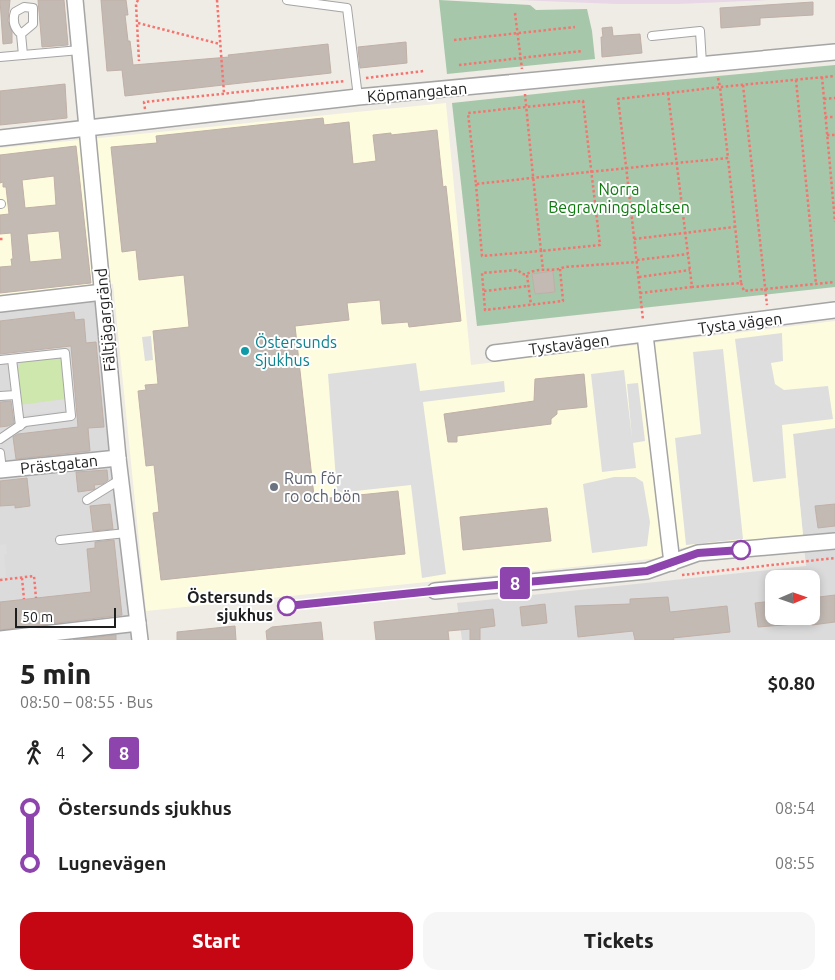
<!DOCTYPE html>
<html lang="en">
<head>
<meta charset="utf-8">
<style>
  :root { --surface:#fff; --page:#f6f6f6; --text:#222; --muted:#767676; --accent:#c50714 }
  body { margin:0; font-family:Ubuntu,sans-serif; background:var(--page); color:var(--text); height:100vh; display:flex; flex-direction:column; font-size:19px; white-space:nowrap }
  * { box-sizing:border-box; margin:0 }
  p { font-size:16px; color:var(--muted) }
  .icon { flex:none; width:28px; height:28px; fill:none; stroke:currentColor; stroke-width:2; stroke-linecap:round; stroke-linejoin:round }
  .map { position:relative; height:640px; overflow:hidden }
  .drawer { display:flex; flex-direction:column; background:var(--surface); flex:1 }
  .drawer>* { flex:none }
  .badge { padding:0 10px; border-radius:4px; font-size:18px; line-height:32px }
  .needle { width:32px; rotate:88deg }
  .controls { position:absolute; left:765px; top:570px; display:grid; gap:10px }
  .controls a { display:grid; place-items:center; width:55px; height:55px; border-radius:10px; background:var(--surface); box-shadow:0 2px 8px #0003; font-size:25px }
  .scale { position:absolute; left:15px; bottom:12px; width:101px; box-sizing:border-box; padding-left:5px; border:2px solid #1e1e1e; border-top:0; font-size:14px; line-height:18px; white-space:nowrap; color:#1e1e1e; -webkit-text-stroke:4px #fff; paint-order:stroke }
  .map>.badge { position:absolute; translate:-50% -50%; box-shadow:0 0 0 2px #fff }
  .legs { display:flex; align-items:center; gap:8px; height:55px; padding:0 20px; font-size:16px }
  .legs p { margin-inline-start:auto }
  .overview { display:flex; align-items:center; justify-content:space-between; height:85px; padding:0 20px }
  h1 { font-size:28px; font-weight:800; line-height:38px }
  .button { display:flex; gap:10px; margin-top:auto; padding:10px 20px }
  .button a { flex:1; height:58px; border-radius:15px; background:var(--accent); color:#fff; font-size:20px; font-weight:800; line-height:58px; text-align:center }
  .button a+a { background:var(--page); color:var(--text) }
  ul { padding:0 20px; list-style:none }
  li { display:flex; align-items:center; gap:18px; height:55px; font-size:19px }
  li i { display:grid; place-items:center; width:8px; height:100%; margin:0 6px; background:currentColor }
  li i::after { content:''; width:12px; height:12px; margin:-6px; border:4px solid; border-radius:50%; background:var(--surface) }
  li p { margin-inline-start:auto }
  li:first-child i { background:linear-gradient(#0000 50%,currentColor 0) }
  li:last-child i { background:linear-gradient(currentColor 50%,#0000 0) }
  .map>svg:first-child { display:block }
  .residential { fill:#dcdbdb; fill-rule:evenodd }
  .industrial { fill:#e8d7e6 }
  .education { fill:#fefcde }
  .grass { fill:#cde7ac }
  .cemetery { fill:#a6c7a9 }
  .parking { fill:#dedede }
  .building { fill:#c3bab4; stroke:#c0b0a7; fill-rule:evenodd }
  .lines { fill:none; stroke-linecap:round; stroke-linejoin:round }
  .service-casing { stroke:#a5a5a5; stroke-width:10 }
  .minor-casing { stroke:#a5a5a5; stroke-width:18 }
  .path { stroke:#f5746f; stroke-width:2.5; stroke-dasharray:2.5 2.5; stroke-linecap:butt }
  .service { stroke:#fff; stroke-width:8 }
  .minor { stroke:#fff; stroke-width:15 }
  .line-1-casing { stroke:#fff; stroke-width:11 }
  .line-1 { stroke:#8e44ad; stroke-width:8 }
  .culture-dot { fill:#0f9aa8; stroke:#fff; stroke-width:2 }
  .worship-dot { fill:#6b7280; stroke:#fff; stroke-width:2 }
  .stop-1-dot { fill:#fff; stroke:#8e44ad; stroke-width:2.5 }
  .labels { text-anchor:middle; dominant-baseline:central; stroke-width:4; stroke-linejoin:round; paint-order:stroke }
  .street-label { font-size:16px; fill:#1e1e1e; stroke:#fff }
  .park-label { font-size:16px; fill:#0f7910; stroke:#fff }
  .culture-label { font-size:16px; fill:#0d838f; stroke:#fff; text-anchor:start }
  .worship-label { font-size:16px; fill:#5b616d; stroke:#fff; text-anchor:start }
  .stop-label { font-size:16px; font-weight:bold; fill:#1e1e1e; stroke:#fff; text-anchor:end }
</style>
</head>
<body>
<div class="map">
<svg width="835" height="640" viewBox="0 0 835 640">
  <rect width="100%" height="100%" fill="#efebe5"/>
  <g class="residential">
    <path d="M97 285 133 640H0V297Z"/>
    <path d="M835 428V640H462L457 603 806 566 793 433ZM774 579H811V616H774Z"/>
  </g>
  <path class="industrial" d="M518 0H769L677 4H617Z"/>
  <path class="education" d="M446 103 471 365 835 321V428L793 434 803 535 681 548 660 558 146 611 113 284 0 297V148Z"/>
  <path class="grass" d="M54 357 61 360 62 364 66 399 20 405C19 392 13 368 23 360Z"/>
  <g class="cemetery">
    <path d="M439 0 530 5 536 10 587 9 592 31 595 59 447 74Z"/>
    <path d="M835 65V287L477 326 452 103 610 86Z"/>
  </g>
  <g class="parking">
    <path d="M782 333 783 361 771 363 775 384 784 390 828 386 833 419 782 425 786 478 753 482 735 339Z"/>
    <path d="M151 336 153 360 145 361 142 337Z"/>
    <path d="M723 349 743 539 686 545 675 438 701 434 693 352Z"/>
    <path d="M416 363 420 391 504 381 505 392 423 402 446 574 422 578 411 485 337 493 328 374Z"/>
    <path d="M624 370 632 438 627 384 638 383 645 441 633 443 636 468 602 472 591 374Z"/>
    <path d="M66 399 67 410 22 415 20 405Z"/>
    <path d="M614 477H635L643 482 650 522 647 546 592 553 583 484Z"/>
    <path d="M6 544 7 554 4 555 6 577 0 578V545Z"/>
  </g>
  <g class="building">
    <path d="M0 0H10L8 21 12 32V43L3 44Z"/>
    <path d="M38 0H64L68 45 42 47Z"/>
    <path d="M101 0H126L128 15H125L128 41H130L133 65 229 57 228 55 328 44 331 73 125 96 122 70 107 71Z"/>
    <path d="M813 2V15L760 18V25L721 28 720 8Z"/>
    <path d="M612 27 613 36 640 34 642 53 602 57 601 37H603L602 28Z"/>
    <path d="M406 42 407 63 360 68 358 47Z"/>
    <path d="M65 84 67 118 0 125V91Z"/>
    <path d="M323 118 324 125 349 122 353 164 376 161 373 135 391 133V135L437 130 443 187 446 186 461 321 409 327 408 322 382 324 380 300 347 303 349 320 295 326 314 496 310 500 398 491 405 554 161 580 153 513 159 512 154 465 146 466 138 391 146 390 145 385 158 384 153 331 189 327 184 275 139 280 136 250 122 252 111 147 157 143 156 136Z"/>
    <path d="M76 146 91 283 0 293V267L12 266 11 259H13L11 233 0 234V215L9 214 6 187H3V182L0 183V155ZM54 176 56 205 25 208 22 180ZM59 231 62 259 30 262 27 234Z"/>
    <path d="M553 271 555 292 535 294 532 274Z"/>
    <path d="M74 312 75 320 84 319 86 343 96 342 104 427 88 428 90 451 16 459 13 437 18 434 78 427 71 346 0 354V321Z"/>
    <path d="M584 374 587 407 557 410V414L551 419V424L457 436V442H448L444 414 534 401 535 379Z"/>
    <path d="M11 401 14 423 8 426 0 427V402Z"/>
    <path d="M107 470 108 480 103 484 94 485 95 489 92 490 78 492 76 472Z"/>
    <path d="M27 478 30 506 15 508V505L0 506V481Z"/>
    <path d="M110 504 113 529 93 531 90 506Z"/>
    <path d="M835 504V526L818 528 815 506Z"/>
    <path d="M547 508 551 541 463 550 460 517Z"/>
    <path d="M114 540 122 615 0 630V602L91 592 87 549 95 548V542Z"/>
    <path d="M835 595V622L812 625 811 598Z"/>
    <path d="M668 597 670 612 727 606 730 632 673 638 674 640H635L633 631 578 637 575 606 630 604V599Z"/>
    <path d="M774 601V616H794L795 624 758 627 755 603Z"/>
    <path d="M545 604 547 623 522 626 520 607Z"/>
    <path d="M493 609 495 626 480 628V640H470V629L448 631 449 640H376L374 622Z"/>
    <path d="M321 622 323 640H267L266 631 272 627Z"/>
    <path d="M235 626 236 640H177V632Z"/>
    <path d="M116 635V640H73Z"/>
  </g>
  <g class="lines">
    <g class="service-casing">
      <g id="service">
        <path d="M287 0 347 8 358 97"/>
        <path d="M21 34C14 28 12 21 15 12L24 7 33 8V24L21 34 23 55"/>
        <path d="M652 36 700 31 702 64"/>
        <path d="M0 57 80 50"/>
        <path d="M0 204H1"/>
        <path d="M12 359 20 426"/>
        <path d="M0 360 65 353 71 416 25 422 0 439"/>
        <path d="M0 396 16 395"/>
        <path d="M0 453 2 470"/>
        <path d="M87 500 121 479"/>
        <path d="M60 540 126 533"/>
      </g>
    </g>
    <g class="minor-casing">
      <g id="minor">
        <path d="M75 0 118 458 140 640"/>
        <path d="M0 138 358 97 835 52"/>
        <path d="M0 304 103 292"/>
        <path d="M645 335 672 563"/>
        <path d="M494 353 835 310"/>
        <path d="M0 470 118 458"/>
        <path d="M435 591 647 571 698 553 835 541"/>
        <path d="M0 639 138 623"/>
      </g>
    </g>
    <g class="path">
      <path d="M138 0 136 4 139 61"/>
      <path d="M217 0 224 93"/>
      <path d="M515 13 522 69"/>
      <path d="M138 23 220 44"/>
      <path d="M454 40 575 27"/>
      <path d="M459 65 582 51"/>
      <path d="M822 77 835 222"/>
      <path d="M366 78 424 71"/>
      <path d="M718 78 720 87 835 76"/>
      <path d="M796 80 816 284"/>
      <path d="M743 85 767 305"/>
      <path d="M668 93 692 287 741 283 728 158"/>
      <path d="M525 94C530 146 535 198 541 251L600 245 583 101 468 113 476 184C560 175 644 166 728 158L720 87 618 99C627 172 635 246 643 320"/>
      <path d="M824 99 835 98"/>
      <path d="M145 109 144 102 345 81"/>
      <path d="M825 117H835"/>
      <path d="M827 135H835"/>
      <path d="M476 184 482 256 541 251 543 270"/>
      <path d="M0 239H4"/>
      <path d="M634 239 734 227"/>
      <path d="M637 260 688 254"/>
      <path d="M560 269 563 301 485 310 482 273 518 270 522 274C528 275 529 272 534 271 544 268 555 272 564 267L637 262"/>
      <path d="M527 275 531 305"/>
      <path d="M639 277 690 270"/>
      <path d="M741 283 744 291 835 282"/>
      <path d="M484 291 529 286"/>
      <path d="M640 293 692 287"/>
      <path d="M682 575 835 558"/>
      <path d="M22 578 24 599"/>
      <path d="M0 580 34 576 36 598"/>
    </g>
    <use href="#service" class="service"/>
    <use href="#minor" class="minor"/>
  </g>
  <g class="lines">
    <g class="line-1-casing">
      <path id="line-1" d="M287 606 452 589 647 571 698 553 741 550"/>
    </g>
    <use href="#line-1" class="line-1"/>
  </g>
  <circle class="culture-dot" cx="245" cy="351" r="5"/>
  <circle class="worship-dot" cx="274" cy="487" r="5"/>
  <g class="stop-1-dot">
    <circle cx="741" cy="550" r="9"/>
    <circle cx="287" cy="606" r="9"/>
  </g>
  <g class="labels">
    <g class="street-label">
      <text transform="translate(417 92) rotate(-5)">Köpmangatan</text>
      <text transform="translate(105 320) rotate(-95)">Fältjägargränd</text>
      <text transform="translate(740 323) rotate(-7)">Tysta vägen</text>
      <text transform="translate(569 344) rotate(-7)">Tystavägen</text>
      <text transform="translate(59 464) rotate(-6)">Prästgatan</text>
    </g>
    <g class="park-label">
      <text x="619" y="189">Norra<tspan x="619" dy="18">Begravningsplatsen</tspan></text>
    </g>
    <g class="culture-label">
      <text x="255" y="342">Östersunds<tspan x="255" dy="18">Sjukhus</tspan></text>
    </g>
    <g class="worship-label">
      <text x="284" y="478">Rum för<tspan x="284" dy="18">ro och bön</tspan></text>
    </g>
    <g class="stop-label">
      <text x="273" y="597">Östersunds<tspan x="273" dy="18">sjukhus</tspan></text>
    </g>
  </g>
</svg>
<div class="controls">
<a><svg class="needle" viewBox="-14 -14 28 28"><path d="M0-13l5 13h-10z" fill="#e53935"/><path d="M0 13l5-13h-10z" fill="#767676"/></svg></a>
</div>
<div class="scale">50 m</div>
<b class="badge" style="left:515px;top:583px;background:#8e44ad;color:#fff">8</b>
</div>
<section class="drawer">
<div class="overview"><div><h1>5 min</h1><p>08:50 – 08:55 · Bus</p></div><b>$0.80</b></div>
<div class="legs"><svg class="icon" aria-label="walk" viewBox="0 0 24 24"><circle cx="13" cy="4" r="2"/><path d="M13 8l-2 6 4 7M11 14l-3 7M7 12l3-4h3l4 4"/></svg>4<svg class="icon" aria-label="forward" viewBox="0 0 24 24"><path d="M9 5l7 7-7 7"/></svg><b class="badge" style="background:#8e44ad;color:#fff">8</b></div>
<ul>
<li><i style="color:#8e44ad"></i><b>Östersunds sjukhus</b><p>08:54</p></li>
<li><i style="color:#8e44ad"></i><b>Lugnevägen</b><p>08:55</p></li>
</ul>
<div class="button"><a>Start</a><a>Tickets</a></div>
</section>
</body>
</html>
